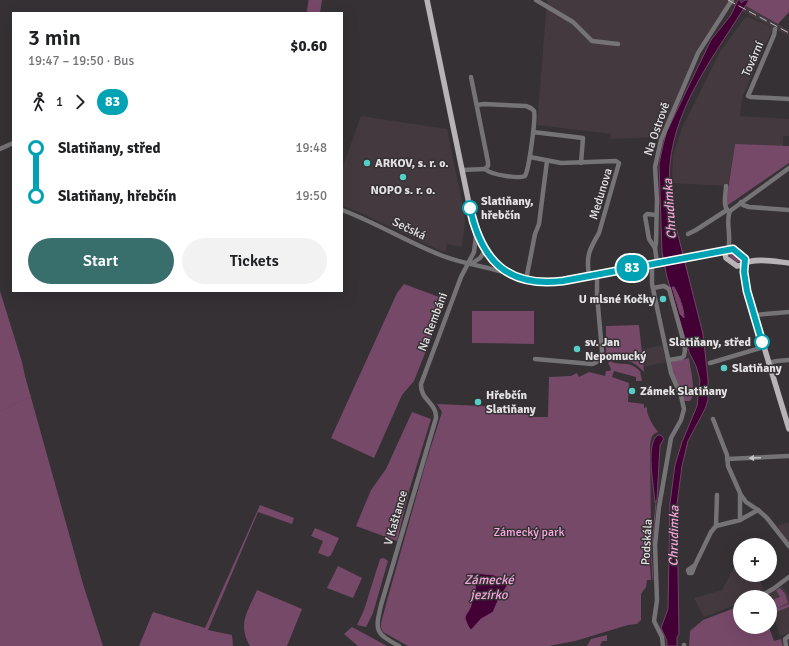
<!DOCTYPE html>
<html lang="en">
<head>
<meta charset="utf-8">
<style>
  :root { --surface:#fff; --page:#f2f2f2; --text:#202124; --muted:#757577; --accent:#386f6d }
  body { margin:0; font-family:Signika,sans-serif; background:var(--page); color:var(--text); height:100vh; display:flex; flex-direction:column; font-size:15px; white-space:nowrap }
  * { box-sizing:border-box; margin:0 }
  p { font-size:13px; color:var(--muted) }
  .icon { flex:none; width:22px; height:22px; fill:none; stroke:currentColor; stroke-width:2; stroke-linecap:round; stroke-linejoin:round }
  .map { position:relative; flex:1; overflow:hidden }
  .side { position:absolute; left:12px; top:12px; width:331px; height:280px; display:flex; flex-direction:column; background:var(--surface); border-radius:0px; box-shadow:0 4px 16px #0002 }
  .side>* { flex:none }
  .badge { padding:0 8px; border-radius:13px; font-size:14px; line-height:26px }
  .controls { position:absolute; left:733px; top:538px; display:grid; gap:8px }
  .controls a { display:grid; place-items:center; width:44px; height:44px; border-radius:50%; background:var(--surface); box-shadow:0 4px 16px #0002; font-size:20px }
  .map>.badge { position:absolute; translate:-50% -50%; box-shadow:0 0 0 2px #fff }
  .legs { display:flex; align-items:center; gap:6px; height:44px; padding:0 16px; font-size:13px }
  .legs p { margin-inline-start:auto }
  .overview { display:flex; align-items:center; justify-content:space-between; height:68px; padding:0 16px }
  h1 { font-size:22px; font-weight:600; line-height:30px }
  .primary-button { display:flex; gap:8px; margin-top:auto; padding:8px 16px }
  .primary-button a { flex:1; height:46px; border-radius:24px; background:var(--accent); color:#fff; font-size:16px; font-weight:600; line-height:46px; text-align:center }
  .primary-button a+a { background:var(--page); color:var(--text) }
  ul { padding:0 16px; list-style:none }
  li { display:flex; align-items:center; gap:14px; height:48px; font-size:15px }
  li i { display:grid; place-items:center; width:6px; height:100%; margin:0 5px; background:currentColor }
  li i::after { content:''; width:10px; height:10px; margin:-5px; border:3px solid; border-radius:50%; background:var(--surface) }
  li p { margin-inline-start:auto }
  li:first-child i { background:linear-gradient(#0000 50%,currentColor 0) }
  li:last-child i { background:linear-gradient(currentColor 50%,#0000 0) }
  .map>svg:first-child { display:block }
  .built { fill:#43393f }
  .green { fill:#774969 }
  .water { fill:#420034; stroke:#734469; fill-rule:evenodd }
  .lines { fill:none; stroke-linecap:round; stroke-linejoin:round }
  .stream { stroke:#734469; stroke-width:1 }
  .minor { stroke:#757375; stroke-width:4.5 }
  .major { stroke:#b8b3b6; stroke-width:5.5 }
  .rail { stroke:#c3c0c2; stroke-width:1; stroke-dasharray:8 4; stroke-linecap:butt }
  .oneway { fill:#c4c1c3 }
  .line-1-casing { stroke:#fff; stroke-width:9 }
  .line-1 { stroke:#00a3b4; stroke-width:6 }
  .poi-dot { fill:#55cec6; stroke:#353134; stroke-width:1.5 }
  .stop-1-dot { fill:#fff; stroke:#00a3b4; stroke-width:2 }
  .labels { text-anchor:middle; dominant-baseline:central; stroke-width:3; stroke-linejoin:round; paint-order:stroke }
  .street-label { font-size:12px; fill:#e6e3e5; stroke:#353134 }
  .poi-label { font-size:12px; font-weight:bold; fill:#e6e3e5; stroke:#353134; text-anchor:start }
  .stop-label { font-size:12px; font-weight:bold; fill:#e6e3e5; stroke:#353134; text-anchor:start }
  .park-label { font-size:12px; fill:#fbabe1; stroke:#353134 }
  .water-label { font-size:13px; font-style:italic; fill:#f4a5db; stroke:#353134 }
</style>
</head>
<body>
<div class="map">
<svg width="789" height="646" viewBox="0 0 789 646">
  <rect width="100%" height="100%" fill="#353134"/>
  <g class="built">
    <path d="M547 0H734L789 30V36L773 28 742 98 740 116 789 119V136H783V146L735 144 728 186 672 183 673 155 682 128 720 52 744 19 748 17 771 27 728 3 694 55 660 139 659 137 610 139 611 134 537 125Z"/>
    <path d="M361 116 447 129 464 212 465 222 462 247 447 244 446 252 441 251 361 213 342 206V169Z"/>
    <path d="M662 345 666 362 643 367 641 350Z"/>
    <path d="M789 522V541H788L777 526Z"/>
    <path d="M740 567V575H758L764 590 753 594 751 597H740V603L704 617 694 598 722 590 733 569Z"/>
    <path d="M782 586 789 596V633L780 636 770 605V597L766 596Z"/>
  </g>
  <g class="green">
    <path d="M309 0H322L320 13H307Z"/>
    <path d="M749 0H789V12L778 24 746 6Z"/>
    <path d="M735 144 789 146V163L728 205 726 203Z"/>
    <path d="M731 252 740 258 741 262H737L730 257 729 254Z"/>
    <path d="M404 284 439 297 442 302 443 308 414 381 402 395 374 458 331 438 397 293Z"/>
    <path d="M672 287H674C679 296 684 308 684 318L680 314Z"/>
    <path d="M0 291 22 362 25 376 83 584 103 646H0Z"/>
    <path d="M472 311H534V344L472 343Z"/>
    <path d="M639 325 644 372C640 368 636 364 631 362 619 358 618 365 606 355V326Z"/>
    <path d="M689 358C690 367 697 394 690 401H684L672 372 670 362Z"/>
    <path d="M610 361C622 367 627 359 640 371L642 381H636V377L614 371 612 377 629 383 628 402 644 404V408L647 407C646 415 653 426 658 432 651 434 651 439 650 446L651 530 649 552 651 580H647L646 587 641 594V620L637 624 628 625 575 641 549 646H408L383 632 381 628V623L388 597 426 462 442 412 437 404 505 407 506 411H517L535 417H548L549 377 571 376 577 373 579 377 589 372 605 376 606 371H610L611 369 608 363Z"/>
    <path d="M412 412 431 419 409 491 397 541 356 526 371 490 386 469Z"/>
    <path d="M260 505 294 518 292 524 258 512 208 630 232 635 233 646H139L153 612 205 628Z"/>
    <path d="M315 528 339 538 331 555 328 557 318 553 323 541 311 536Z"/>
    <path d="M384 558 388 561 373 613 366 627 357 625 364 610 380 559Z"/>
    <path d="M338 566 362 578 353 598 327 588Z"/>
    <path d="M780 588 785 594 788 603 775 609 789 604V607L776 612 777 617 775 618 770 601 780 597 776 590Z"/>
    <path d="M257 590 302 609 287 646H250C237 624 248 611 257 590Z"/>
    <path d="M740 606V627H769L774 641 781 639 783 646H689L690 631 703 620Z"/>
    <path d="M352 627 387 646H358L344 634Z"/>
    <path d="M607 635V641H602L600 646H587L591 639Z"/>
  </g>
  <g class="water">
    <path d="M738 0H741V3L745 0H749C718 51 676 102 670 164 668 182 671 202 674 219L703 334 708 379V400L705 409 688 441 682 466 677 504 679 634 677 637V646H667V641L661 628 668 609 670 503 675 465 682 442 697 406 700 380 696 366 689 352 667 277 662 252 659 164 663 145 667 131 711 40 731 15ZM672 287H674C679 295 684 308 684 318L680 314Z"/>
    <path d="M658 435H661L664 439 660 445 657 500 655 502C654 487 645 443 658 435Z"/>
    <path d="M474 573 494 575 505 580 507 586 500 596 493 612 481 619 471 630 470 629C468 626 465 620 465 617 466 614 469 611 470 608 472 605 471 602 472 598 475 589 480 586 468 580L467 576 468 574Z"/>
  </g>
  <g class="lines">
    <g class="stream">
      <path d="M307 13 309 0"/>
      <path d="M0 411 31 396"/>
      <path d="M653 580 651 551 654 526 656 501"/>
    </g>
    <g class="minor">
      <path d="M536 0 573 22 592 41 618 44"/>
      <path d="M775 29 774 35 748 96 751 97 789 99"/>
      <path d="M471 77 488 162V166L485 169"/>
      <path d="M477 105 484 104 526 106C529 107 532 108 534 111 536 118 529 169 525 176 519 179 491 175 485 169"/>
      <path d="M533 132 583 138 581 163"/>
      <path d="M0 149 13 143"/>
      <path d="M530 157 561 163 616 161 619 163 599 233C589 250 586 256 589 276"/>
      <path d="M462 170 485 169"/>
      <path d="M726 186C726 194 722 206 729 212"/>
      <path d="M741 202 743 205 749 207 789 210"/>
      <path d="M342 210C377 223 409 243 443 256 463 264 485 266 506 273"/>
      <path d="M688 234 696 230 727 210"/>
      <path d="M655 248 649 239 645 216 647 214 656 215"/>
      <path d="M728 250C732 236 725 222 730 211L789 168"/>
      <path d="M657 263 655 248 656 243 657 200 655 167 661 140 698 53 732 0"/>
      <path d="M471 264 480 258 485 251"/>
      <path d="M652 264V284L655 298 671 373 681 396 684 409 681 420 671 438 659 507 655 545 657 600 654 621 662 637 663 646"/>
      <path d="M526 280 535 234 539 224 547 161"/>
      <path d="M653 288 664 286 669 289 684 343 685 350 684 356 681 358 669 360"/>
      <path d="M754 315 789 312"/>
      <path d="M535 359 592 364C598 363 602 356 602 351L597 295V275"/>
      <path d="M710 363 764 347"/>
      <path d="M768 363 777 361 789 360"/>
      <path d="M713 419 727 455 728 466 740 493V520L716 526 717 495"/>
      <path d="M727 459 789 456"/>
      <path d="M758 510 767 518 789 546"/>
      <path d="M740 520 758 510 746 502 741 495"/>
      <path d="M695 565 692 573H689L688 570 695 565 711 532 716 526"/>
      <path d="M762 595 773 589 789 577"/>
      <path d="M684 645V646"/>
      <path d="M399 646C375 633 375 631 381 605L436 418C437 403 420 400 421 384L461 277 474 252 476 236"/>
      <path d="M786 646 785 639 789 636"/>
    </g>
    <g class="major">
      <path d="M427 0 474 228C487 265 514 284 553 282L727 250"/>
      <path d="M730 249C736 249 744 255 745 261L743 265 737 266 726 258 725 253Z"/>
      <path d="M744 264V272L747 291 789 429"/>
      <path d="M745 264C753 257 778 262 789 263"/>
    </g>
    <path class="rail" d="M728 0 789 33"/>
  </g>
  <defs><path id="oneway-solid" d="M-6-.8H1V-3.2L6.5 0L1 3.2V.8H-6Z"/></defs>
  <use class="oneway" href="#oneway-solid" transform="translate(755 458) rotate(177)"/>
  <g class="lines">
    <g class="line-1-casing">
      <path id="line-1" d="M470 208C481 260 507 288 563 281L733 249 745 259 744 272 747 291 762 342"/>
    </g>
    <use href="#line-1" class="line-1"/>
  </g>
  <g class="poi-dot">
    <circle cx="367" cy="163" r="4"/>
    <circle cx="403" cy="177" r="4"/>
    <circle cx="663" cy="299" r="4"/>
    <circle cx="577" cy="349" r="4"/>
    <circle cx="724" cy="368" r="4"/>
    <circle cx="632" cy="391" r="4"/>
    <circle cx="478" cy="402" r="4"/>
  </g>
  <g class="stop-1-dot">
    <circle cx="470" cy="208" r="7"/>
    <circle cx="762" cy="342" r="7"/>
  </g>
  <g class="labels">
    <g class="street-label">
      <text transform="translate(753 59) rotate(-66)">Tovární</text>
      <text transform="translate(657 129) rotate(-71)">Na Ostrově</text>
      <text transform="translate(601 194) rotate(-73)">Medunova</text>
      <text transform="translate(409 229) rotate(26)">Sečská</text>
      <text transform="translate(433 322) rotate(-69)">Na Rembáni</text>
      <text transform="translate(396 518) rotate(-74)">V Kaštance</text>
      <text transform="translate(647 542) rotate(-87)">Podskála</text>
    </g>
    <g class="poi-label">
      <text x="375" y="163">ARKOV, s. r. o.</text>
      <text x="403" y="190" text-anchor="middle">NOPO s. r. o.</text>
      <text x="655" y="299" text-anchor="end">U mlsné Kočky</text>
      <text x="585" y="342">sv. Jan<tspan x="585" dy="14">Nepomucký</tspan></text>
      <text x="732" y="368">Slatiňany</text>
      <text x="640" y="391">Zámek Slatiňany</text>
      <text x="486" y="395">Hřebčín<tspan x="486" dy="14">Slatiňany</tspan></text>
    </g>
    <g class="stop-label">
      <text x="481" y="201">Slatiňany,<tspan x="481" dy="14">hřebčín</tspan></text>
      <text x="751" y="342" text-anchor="end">Slatiňany, střed</text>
    </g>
    <g class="park-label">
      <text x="529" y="532">Zámecký park</text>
    </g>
    <g class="water-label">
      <text transform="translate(670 209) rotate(-94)">Chrudimka</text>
      <text transform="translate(674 536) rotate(-89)">Chrudimka</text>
      <text x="489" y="580">Zámecké<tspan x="489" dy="15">jezírko</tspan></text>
    </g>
  </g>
</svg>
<div class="controls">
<a>+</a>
<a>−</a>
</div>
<b class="badge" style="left:632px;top:268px;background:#00a3b4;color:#fff">83</b>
<section class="side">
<div class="overview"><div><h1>3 min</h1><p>19:47 – 19:50 · Bus</p></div><b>$0.60</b></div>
<div class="legs"><svg class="icon" aria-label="walk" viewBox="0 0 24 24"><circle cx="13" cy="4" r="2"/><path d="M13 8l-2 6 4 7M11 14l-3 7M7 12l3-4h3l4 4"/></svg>1<svg class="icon" aria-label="forward" viewBox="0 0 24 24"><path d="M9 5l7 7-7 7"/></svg><b class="badge" style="background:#00a3b4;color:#fff">83</b></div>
<ul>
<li><i style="color:#00a3b4"></i><b>Slatiňany, střed</b><p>19:48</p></li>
<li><i style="color:#00a3b4"></i><b>Slatiňany, hřebčín</b><p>19:50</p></li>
</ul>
<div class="primary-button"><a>Start</a><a>Tickets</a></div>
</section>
</div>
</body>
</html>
